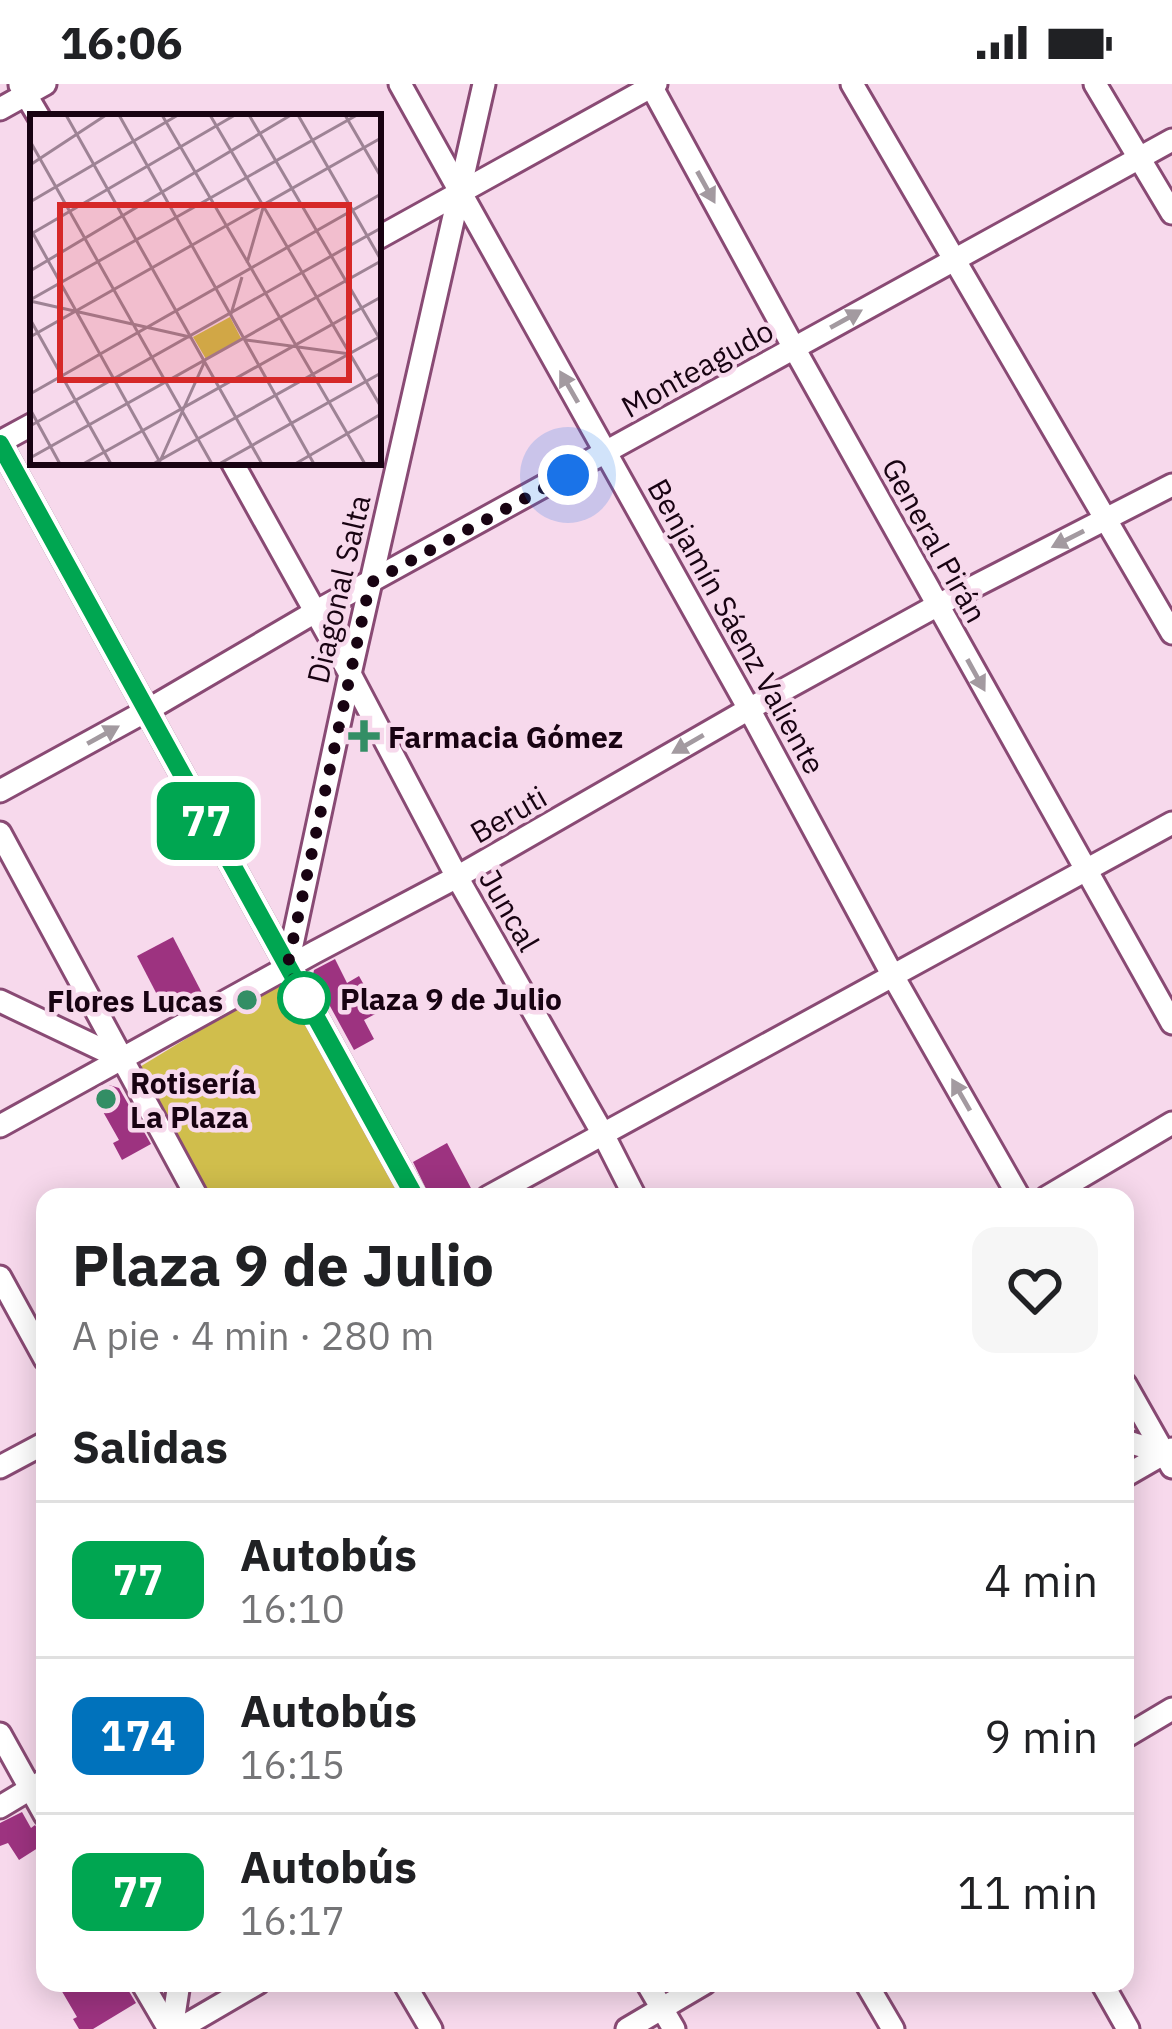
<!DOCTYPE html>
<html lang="es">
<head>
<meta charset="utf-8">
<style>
  :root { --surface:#fff; --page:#f6f6f6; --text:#202124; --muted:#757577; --line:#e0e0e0 }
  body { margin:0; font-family:"IBM Plex Sans",sans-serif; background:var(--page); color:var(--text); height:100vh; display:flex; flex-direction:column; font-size:45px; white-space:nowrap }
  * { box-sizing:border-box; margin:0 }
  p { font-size:39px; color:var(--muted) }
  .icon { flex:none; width:66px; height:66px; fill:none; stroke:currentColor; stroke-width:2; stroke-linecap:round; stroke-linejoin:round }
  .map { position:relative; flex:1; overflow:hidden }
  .sheet { position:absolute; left:36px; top:1104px; width:1098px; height:804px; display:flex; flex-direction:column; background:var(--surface); border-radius:24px; box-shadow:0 6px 30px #0003 }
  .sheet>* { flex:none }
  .badge { padding:0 24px; border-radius:18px; font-size:42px; line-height:78px }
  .you { position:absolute; width:60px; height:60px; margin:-30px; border:9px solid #fff; border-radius:50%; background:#1a73e8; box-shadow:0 0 0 18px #1a73e833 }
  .map>.badge { position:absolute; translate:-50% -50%; box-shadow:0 0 0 6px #fff }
  h2 { padding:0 36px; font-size:45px; line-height:108px }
  .round { display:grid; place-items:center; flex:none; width:126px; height:126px; border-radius:24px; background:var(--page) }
  .headline { display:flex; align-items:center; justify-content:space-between; height:204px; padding:0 36px }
  h1 { font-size:57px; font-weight:700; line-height:90px }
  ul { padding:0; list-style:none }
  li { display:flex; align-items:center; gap:36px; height:156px; padding:0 36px; border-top:3px solid var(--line) }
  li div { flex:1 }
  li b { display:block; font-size:45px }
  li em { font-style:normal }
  li .badge { min-width:132px; font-weight:700; text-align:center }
  .status { display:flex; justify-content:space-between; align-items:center; height:84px; padding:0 60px; background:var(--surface); direction:ltr }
  .status svg { height:33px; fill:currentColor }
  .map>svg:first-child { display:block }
  .green { fill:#d0be4c }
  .building { fill:#9d3380 }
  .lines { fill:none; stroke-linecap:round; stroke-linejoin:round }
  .minor-casing { stroke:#894a74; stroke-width:27 }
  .minor { stroke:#fff; stroke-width:21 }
  .oneway { fill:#a39aa0 }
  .line-casing { stroke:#fff; stroke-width:27 }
  .line { stroke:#00a651; stroke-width:18 }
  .walk { stroke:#180312; stroke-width:12; stroke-dasharray:0 21.6 }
  .poi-dot { fill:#338e65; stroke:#f7d9ec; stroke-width:4.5 }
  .stop-dot { fill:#fff; stroke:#00a651; stroke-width:6 }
  .labels { text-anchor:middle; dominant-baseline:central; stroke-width:9; stroke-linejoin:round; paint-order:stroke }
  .street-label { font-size:30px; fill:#180312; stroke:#f7d9ec }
  .poi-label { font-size:30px; font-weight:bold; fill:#180312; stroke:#f7d9ec; text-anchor:start }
  .stop-label { font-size:30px; font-weight:bold; fill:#180312; stroke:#f7d9ec; text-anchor:start }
  .inset-road { fill:none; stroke:#9e8395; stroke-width:3 }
  .view { fill:#d62828; fill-opacity:0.15; stroke:#d62828; stroke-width:6 }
  .inset-edge { fill:none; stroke:#180312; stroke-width:6 }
</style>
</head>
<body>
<div class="status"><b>16:06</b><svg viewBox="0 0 49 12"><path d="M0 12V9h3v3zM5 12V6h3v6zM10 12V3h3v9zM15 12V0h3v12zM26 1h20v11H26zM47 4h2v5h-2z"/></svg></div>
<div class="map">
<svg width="1172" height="1945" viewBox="0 0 1172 1945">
  <rect width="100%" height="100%" fill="#f7d9ec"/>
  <path class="green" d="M286 894 406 1113H209L138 984Z"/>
  <g class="building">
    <path d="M173 853 202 909 166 928 137 872Z"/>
    <path d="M335 875 347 899 359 892 379 928 364 936 374 955 354 966 313 891 314 886Z"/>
    <path d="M109 1001 119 1004 151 1060 122 1076 113 1059 119 1056 93 1010Z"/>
    <path d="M447 1059 472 1106 460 1113H430L413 1078Z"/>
    <path d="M22 1728 31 1744 35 1741 43 1753 37 1756 41 1762 19 1776 8 1759 0 1762V1739Z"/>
    <path d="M57 1899H124L136 1919 93 1945H79L73 1935 77 1933Z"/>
  </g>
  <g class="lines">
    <g class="minor-casing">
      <g id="minor">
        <path d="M400 0 749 625 893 892 1019 1113"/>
        <path d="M650 0 794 264 1172 939"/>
        <path d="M852 0 1172 549"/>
        <path d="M1095 0 1172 129"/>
        <path d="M20 1 39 33"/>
        <path d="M0 25 45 0"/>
        <path d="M378 154 656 0"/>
        <path d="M0 358 33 340"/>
        <path d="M0 360 415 1113"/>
        <path d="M232 378 350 590 457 793 603 1050 635 1113"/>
        <path d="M0 707 146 627 315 528 1172 56"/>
        <path d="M0 749 197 1113"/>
        <path d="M287 884 350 590 484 0"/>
        <path d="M0 917 120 974"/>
        <path d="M0 1042 315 868 457 793 749 625 938 521 1172 401"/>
        <path d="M488 1113 1172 739"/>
        <path d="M1047 1113 1172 1039"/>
        <path d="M0 1193 45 1275"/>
        <path d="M1125 1300 1172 1383"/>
        <path d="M1125 1357 1164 1369"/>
        <path d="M0 1383 45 1359"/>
        <path d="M1125 1392 1172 1365"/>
        <path d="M0 1650 45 1731"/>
        <path d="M1125 1653 1172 1625"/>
        <path d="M0 1723 45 1696"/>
        <path d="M142 1899 169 1945"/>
        <path d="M404 1899 431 1945"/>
        <path d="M647 1899 674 1945"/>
        <path d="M866 1899 893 1945"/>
        <path d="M1102 1899 1128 1945"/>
        <path d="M172 1945 179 1899"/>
        <path d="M179 1945 258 1899"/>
        <path d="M627 1945 705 1899"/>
      </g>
    </g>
    <use href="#minor" class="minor"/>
  </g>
  <defs><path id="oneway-solid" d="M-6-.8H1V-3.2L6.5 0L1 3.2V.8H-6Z" transform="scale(3)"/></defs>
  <g class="oneway">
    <use href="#oneway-solid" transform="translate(706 103) rotate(61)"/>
    <use href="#oneway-solid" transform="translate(846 235) rotate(-29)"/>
    <use href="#oneway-solid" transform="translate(569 303) rotate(-120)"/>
    <use href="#oneway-solid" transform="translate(1068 455) rotate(153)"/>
    <use href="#oneway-solid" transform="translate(976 591) rotate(61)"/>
    <use href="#oneway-solid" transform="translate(103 651) rotate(-29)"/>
    <use href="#oneway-solid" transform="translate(688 660) rotate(150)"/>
    <use href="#oneway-solid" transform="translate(961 1011) rotate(-120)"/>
  </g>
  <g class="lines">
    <g class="line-casing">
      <path id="line" d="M0 360 415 1113"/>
    </g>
    <use href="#line" class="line"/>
    <path class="walk" d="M304 914 287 884 370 499 568 391"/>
  </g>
  <g class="poi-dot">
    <path d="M358 634h12v12h12v12h-12v12h-12v-12h-12v-12h12z"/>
    <circle cx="247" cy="916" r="12"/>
    <circle cx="106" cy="1015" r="12"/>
  </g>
  <circle class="stop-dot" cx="304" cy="914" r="24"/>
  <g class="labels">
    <g class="street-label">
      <text transform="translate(697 284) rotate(-29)">Monteagudo</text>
      <text transform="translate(935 456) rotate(61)">General Pirán</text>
      <text transform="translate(338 505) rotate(-77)">Diagonal Salta</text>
      <text transform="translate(737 542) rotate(61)">Benjamín Sáenz Valiente</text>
      <text transform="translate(508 730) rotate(-30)">Beruti</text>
      <text transform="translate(510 826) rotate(60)">Juncal</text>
    </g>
    <g class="poi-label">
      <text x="388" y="652">Farmacia Gómez</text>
      <text x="223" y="916" text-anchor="end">Flores Lucas</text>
      <text x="130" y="998">Rotisería<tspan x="130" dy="34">La Plaza</tspan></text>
    </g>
    <g class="stop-label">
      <text x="340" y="914">Plaza 9 de Julio</text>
    </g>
  </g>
  <g transform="translate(30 30)">
    <rect width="351" height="351" fill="#f7d9ec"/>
    <path d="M200 203 212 226 176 245 163 223Z" fill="#d0be4c"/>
    <path class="inset-road" d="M36 1 232 350M89 1 284 350M132 1 335 350M180 1 351 293M219 1 351 227M268 1 351 146M315 1 351 63M0 27 182 350M0 51 76 1M0 88 148 1M0 114 131 350M1 120 205 1M217 149 233 94M0 157 261 1M0 186 327 1M0 187 160 223M201 200 212 163M0 205 81 350M0 223 351 24M216 226 320 240M0 280 351 80M0 295 30 350M0 312 351 114M0 344 351 147M131 345 174 249M53 350 351 183M123 350 351 222M189 350 351 259M265 350 351 300"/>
    <path class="view" d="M30 91H319V266H30Z"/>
    <rect width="351" height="351" class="inset-edge"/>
  </g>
</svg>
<div class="you" style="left:568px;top:391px"></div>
<b class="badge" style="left:206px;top:737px;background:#00a651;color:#fff">77</b>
<section class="sheet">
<div class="headline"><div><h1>Plaza 9 de Julio</h1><p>A pie · 4 min · 280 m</p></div><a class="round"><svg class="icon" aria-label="heart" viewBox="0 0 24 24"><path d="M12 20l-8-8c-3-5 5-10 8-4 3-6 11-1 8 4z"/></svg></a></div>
<h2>Salidas</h2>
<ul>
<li><span class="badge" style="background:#00a651;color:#fff">77</span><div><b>Autobús</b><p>16:10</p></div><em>4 min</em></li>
<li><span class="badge" style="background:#0072bc;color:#fff">174</span><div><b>Autobús</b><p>16:15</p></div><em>9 min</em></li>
<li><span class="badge" style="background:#00a651;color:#fff">77</span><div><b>Autobús</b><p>16:17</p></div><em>11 min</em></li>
</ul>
</section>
</div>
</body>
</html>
